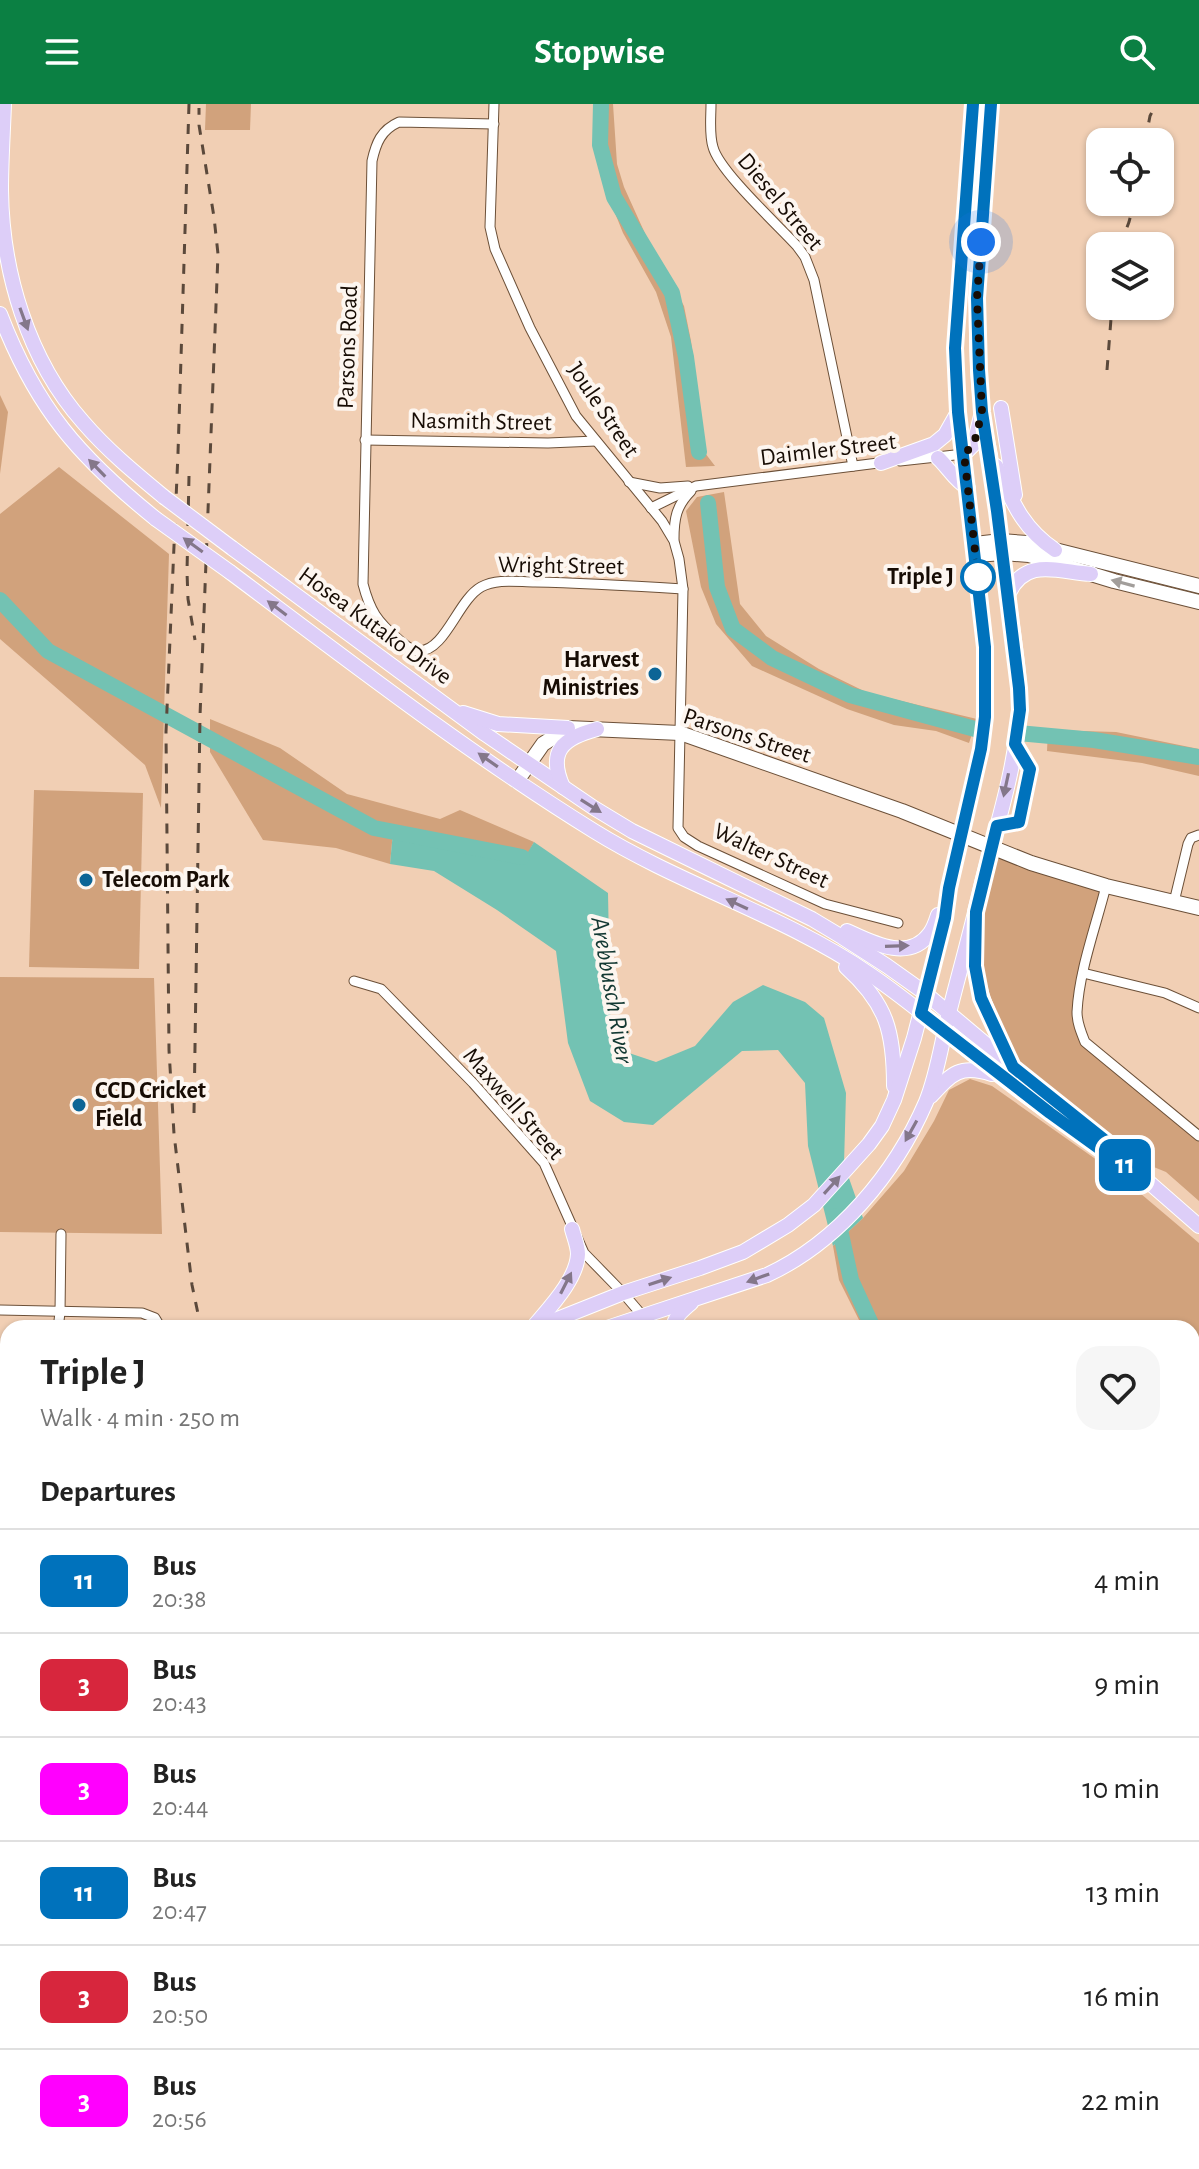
<!DOCTYPE html>
<html lang="en">
<head>
<meta charset="utf-8">
<style>
  :root { --surface:#fff; --page:#f6f6f6; --text:#222; --muted:#767676; --line:#e0e0e0; --accent:#0b8043 }
  body { margin:0; font-family:"Alegreya Sans",sans-serif; background:var(--page); color:var(--text); height:100vh; display:flex; flex-direction:column; font-size:30px; white-space:nowrap }
  * { box-sizing:border-box; margin:0 }
  p { font-size:26px; color:var(--muted) }
  .icon { flex:none; width:44px; height:44px; fill:none; stroke:currentColor; stroke-width:2; stroke-linecap:round; stroke-linejoin:round }
  .map { position:relative; flex:1; overflow:hidden }
  .sheet { position:absolute; left:0px; top:1216px; width:1200px; height:850px; display:flex; flex-direction:column; background:var(--surface); border-radius:24px 24px 0 0; box-shadow:0 2px 6px #0004 }
  .sheet>* { flex:none }
  .badge { padding:0 16px; border-radius:12px; font-size:28px; line-height:52px }
  .fabs { position:absolute; left:1086px; top:24px; display:grid; gap:16px }
  .fabs a { display:grid; place-items:center; width:88px; height:88px; border-radius:16px; background:var(--surface); box-shadow:0 2px 6px #0004; font-size:40px }
  .you { position:absolute; width:40px; height:40px; margin:-20px; border:6px solid #fff; border-radius:50%; background:#1a73e8; box-shadow:0 0 0 12px #1a73e833 }
  .map>.badge { position:absolute; translate:-50% -50%; box-shadow:0 0 0 4px #fff }
  h2 { padding:0 40px; font-size:30px; line-height:72px }
  .round { display:grid; place-items:center; flex:none; width:84px; height:84px; border-radius:24px; background:var(--page) }
  .summary { display:flex; align-items:center; justify-content:space-between; height:136px; padding:0 40px }
  h1 { font-size:38px; font-weight:600; line-height:60px }
  ul { padding:0; list-style:none }
  li { display:flex; align-items:center; gap:24px; height:104px; padding:0 40px; border-top:2px solid var(--line) }
  li div { flex:1 }
  li b { display:block; font-size:30px }
  li em { font-style:normal }
  li .badge { min-width:88px; font-weight:700; text-align:center }
  header { display:flex; justify-content:space-between; align-items:center; height:104px; padding:0 40px; background:var(--accent); color:#fff; font-size:36px; font-weight:600 }
  .map>svg:first-child { display:block }
  .green { fill:#d1a27c }
  .water { fill:#73c2b3 }
  .lines { fill:none; stroke-linecap:round; stroke-linejoin:round }
  .stream { stroke:#73c2b3; stroke-width:3 }
  .river { stroke:#73c2b3; stroke-width:16 }
  .taxiway { stroke:#a68c78; stroke-width:24 }
  .runway { stroke:#a68c78; stroke-width:60 }
  .street-casing { stroke:#6c5038; stroke-width:11 }
  .secondary-casing { stroke:#6c5038; stroke-width:16 }
  .primary-casing { stroke:#fff; stroke-width:16 }
  .street { stroke:#fff; stroke-width:9 }
  .secondary { stroke:#fff; stroke-width:14 }
  .primary { stroke:#ddcef8; stroke-width:14 }
  .rail { stroke:#5b493b; stroke-width:3; stroke-dasharray:10 10; stroke-linecap:butt }
  .primary-bridge-casing { stroke:#fff; stroke-width:16; stroke-linecap:butt }
  .primary-bridge { stroke:#ddcef8; stroke-width:14 }
  .oneway { fill:#84778a }
  .oneway2 { fill:#a29e9b }
  .line-casing { stroke:#fff; stroke-width:18 }
  .line { stroke:#0072bc; stroke-width:12 }
  .walk { stroke:#170c04; stroke-width:8; stroke-dasharray:0 14.4 }
  .stop-dot { fill:#fff; stroke:#0072bc; stroke-width:4 }
  .poi-dot { fill:#0c6596; stroke:#fdf6f0; stroke-width:3 }
  .labels { text-anchor:middle; dominant-baseline:central; stroke-width:8; stroke-linejoin:round; paint-order:stroke }
  .street-label { font-size:24px; fill:#170c04; stroke:#fdf6f0 }
  .stop-label { font-size:24px; font-weight:bold; fill:#170c04; stroke:#fdf6f0; text-anchor:end }
  .poi-label { font-size:24px; font-weight:bold; fill:#170c04; stroke:#fdf6f0; text-anchor:start }
  .water-label { font-size:26px; font-style:italic; fill:#123832; stroke:#fdf6f0 }
</style>
</head>
<body>
<header><svg class="icon" aria-label="menu" viewBox="0 0 24 24"><path d="M4 6h16M4 12h16M4 18h16"/></svg>Stopwise<svg class="icon" aria-label="search" viewBox="0 0 24 24"><circle cx="10" cy="10" r="6"/><path d="M15 15l6 6"/></svg></header>
<div class="map">
<svg width="1199" height="2065" viewBox="0 0 1199 2065">
  <rect width="100%" height="100%" fill="#f1cfb4"/>
  <g class="green">
    <path d="M206 0H251L250 26H205Z"/>
    <path d="M595 0H613L617 60 624 83 648 136 684 202 691 237 705 349 715 362 686 363 671 233 656 188 623 129 601 74 594 35Z"/>
    <path d="M0 291 8 308 0 370Z"/>
    <path d="M59 363 169 450 161 704 145 661 0 535V410Z"/>
    <path d="M724 388 740 500 766 532 819 565 868 589 977 615 969 639 936 627 894 621 847 605 752 562 716 520 701 483 686 407 697 393Z"/>
    <path d="M210 615 280 644 347 690 440 715 460 706 534 738 526 753 393 728 390 760 336 744 263 736 210 648Z"/>
    <path d="M1048 626 1116 628 1199 645V672L1142 659 1047 647Z"/>
    <path d="M34 686 143 689 139 865 29 863Z"/>
    <path d="M991 743 1106 782 1077 910 1085 938 1199 1032V1097L1166 1068 1122 1050 1013 963 988 896 976 808Z"/>
    <path d="M0 873 154 874 162 1130 0 1128Z"/>
    <path d="M970 975 992 982 1121 1073 1199 1139V1369L1192 1371V1224H863L839 1176 833 1142 863 1114 904 1067 934 1017 949 986Z"/>
    <path d="M1192 1969 1199 1983V2065H1075V2058H1192Z"/>
    <path d="M396 2058H478L480 2065H398Z"/>
  </g>
  <path class="water" d="M393 728 525 753 534 738 608 789 611 943 656 958 695 942 733 898 763 881 805 898 824 914 846 989 844 1060 863 1114 833 1142 808 1042 805 979 778 946 742 947 653 1021 624 1018 590 997 568 939 556 847 497 806 434 767 390 760Z"/>
  <g class="lines">
    <g class="stream">
      <path d="M1192 1379 1199 1378"/>
      <path d="M0 1626 8 1645"/>
    </g>
    <g class="river">
      <path d="M601 0 600 41 614 93 672 189 686 253 699 348"/>
      <path d="M708 399 717 483 733 525 772 554 850 591 975 625"/>
      <path d="M0 496 48 547 374 724 522 753"/>
      <path d="M1018 629 1094 636 1199 653"/>
      <path d="M837 1112 851 1176 873 1224"/>
      <path d="M1152 2058 1154 2065"/>
    </g>
    <path class="taxiway" d="M829 2065 833 2058"/>
    <path class="runway" d="M674 2058 675 2065"/>
    <g class="street-casing">
      <g id="street">
        <path d="M494 0 490 123 495 145 530 224 576 312 662 417 674 437 679 455 683 485 678 724 684 733 698 742 825 800 898 819"/>
        <path d="M711 0C711 14 709 30 713 43 719 67 778 121 797 142L805 153 814 176 853 362"/>
        <path d="M494 20 399 18C381 26 376 39 372 57L363 480C370 507 377 517 398 535 404 540 410 547 419 547 445 547 458 496 481 483 497 474 518 478 535 478 584 479 634 482 683 485"/>
        <path d="M365 336 548 339 596 337"/>
        <path d="M900 357 964 350"/>
        <path d="M629 378 660 384 688 382"/>
        <path d="M651 404 696 382 886 358"/>
        <path d="M674 435C674 415 676 402 691 387"/>
        <path d="M1106 782C1096 822 1079 867 1077 908 1077 919 1081 928 1085 938L1199 1032"/>
        <path d="M1174 798 1188 740 1191 734 1199 731"/>
        <path d="M1083 869 1165 889 1199 904"/>
        <path d="M354 877 381 885 473 979 544 1059 584 1149 623 1189 653 1224"/>
        <path d="M0 1206 142 1209 155 1214 161 1224"/>
        <path d="M58 1224 60 1209 61 1130"/>
        <path d="M0 1439 8 1417"/>
        <path d="M0 1706 8 1696"/>
        <path d="M202 2058 212 2065"/>
        <path d="M357 2058 359 2065"/>
      </g>
    </g>
    <g class="secondary-casing">
      <g id="secondary">
        <path d="M975 440 1001 437 1027 439 1199 482"/>
        <path d="M976 451 1003 449 1029 451 1114 477 1199 498"/>
        <path d="M517 677 543 640 568 624 680 629 902 707 1031 759 1106 782 1199 804"/>
      </g>
    </g>
    <g class="primary-casing">
      <g id="primary">
        <path d="M4 0C3 29 1 57 1 86 2 168 28 256 83 318 107 346 135 369 164 393"/>
        <path d="M0 210C36 304 79 353 156 415"/>
        <path d="M1001 304 1015 391"/>
        <path d="M964 350 974 340 981 312"/>
        <path d="M938 354C948 363 955 377 968 384"/>
        <path d="M881 359 934 340 945 331 958 308"/>
        <path d="M996 362C1012 397 1022 424 1055 446"/>
        <path d="M232 444 485 630 594 704 632 727 812 815 842 833 887 862 925 889 1013 963 1122 1050 1136 1067 1199 1122"/>
        <path d="M230 468C349 557 468 649 594 727 681 781 785 812 868 869 913 899 954 936 996 969 1031 997 1068 1022 1104 1047"/>
        <path d="M1008 491C1025 452 1058 468 1091 470"/>
        <path d="M463 609 498 620 568 624"/>
        <path d="M563 683C547 647 563 634 597 625"/>
        <path d="M847 827C871 838 909 859 930 829 934 824 936 817 938 811"/>
        <path d="M974 832C971 880 990 914 1010 956"/>
        <path d="M846 863C887 900 894 928 894 982"/>
        <path d="M931 992C952 969 960 960 992 970"/>
        <path d="M535 1221C550 1203 577 1175 578 1150 578 1142 574 1133 572 1125"/>
        <path d="M535 1224 623 1189 700 1164 743 1148 788 1121 814 1101 869 1040 882 1022 894 996 914 934 945 814 949 784 981 645 985 613 986 559 983 522 957 298 955 244 973 0"/>
        <path d="M607 1224 767 1171C838 1138 895 1070 926 998 937 971 941 942 948 913 959 869 972 824 982 779 996 724 1016 664 1019 607 1021 576 1014 538 1010 507 1003 455 997 403 990 351 987 337 984 322 982 308 969 206 984 102 991 0"/>
        <path d="M673 1224C675 1212 682 1207 691 1199"/>
        <path d="M0 1878 8 1867"/>
        <path d="M0 1930 8 1920"/>
      </g>
    </g>
    <use href="#street" class="street"/>
    <use href="#secondary" class="secondary"/>
    <use href="#primary" class="primary"/>
    <g class="rail">
      <path d="M189 0 178 349 166 628 169 946 174 1030 192 1181 201 1224"/>
      <path d="M1145 38 1150 12 1156 0"/>
      <path d="M1120 142 1129 118 1134 98"/>
      <path d="M1107 266 1112 202"/>
      <path d="M189 372 187 468 188 495 195 536"/>
      <path d="M194 1009 200 612 218 150 214 113 199 21V4"/>
      <path d="M389 2058 391 2065"/>
    </g>
    <g class="primary-bridge-casing">
      <g id="primary-bridge">
        <path d="M164 393 232 444"/>
        <path d="M156 415 230 468"/>
      </g>
    </g>
    <use href="#primary-bridge" class="primary-bridge"/>
  </g>
  <defs><path id="oneway-solid" d="M-6-.8H1V-3.2L6.5 0L1 3.2V.8H-6Z" transform="scale(2)"/></defs>
  <g class="oneway">
    <use href="#oneway-solid" transform="translate(24 215) rotate(70)"/>
    <use href="#oneway-solid" transform="translate(97 364) rotate(-134)"/>
    <use href="#oneway-solid" transform="translate(193 441) rotate(-144)"/>
    <use href="#oneway-solid" transform="translate(277 504) rotate(-143)"/>
    <use href="#oneway-solid" transform="translate(488 656) rotate(-145)"/>
    <use href="#oneway-solid" transform="translate(1006 681) rotate(102)"/>
    <use href="#oneway-solid" transform="translate(591 702) rotate(32)"/>
    <use href="#oneway-solid" transform="translate(737 800) rotate(-155)"/>
    <use href="#oneway-solid" transform="translate(897 842) rotate(-2)"/>
    <use href="#oneway-solid" transform="translate(911 1027) rotate(119)"/>
    <use href="#oneway-solid" transform="translate(832 1081) rotate(-48)"/>
    <use href="#oneway-solid" transform="translate(758 1174) rotate(160)"/>
    <use href="#oneway-solid" transform="translate(660 1177) rotate(-18)"/>
    <use href="#oneway-solid" transform="translate(566 1179) rotate(-63)"/>
  </g>
  <use class="oneway2" href="#oneway-solid" transform="translate(1123 479) rotate(-165)"/>
  <g class="lines">
    <g class="line-casing">
      <path id="line" d="M973 0 955 244 958 308 985 543V613L981 645 949 784 945 814 921 909 1050 1009 1115 1056 1136 1067 1122 1050 1013 963 981 894 975 862 976 808 997 722 1019 718 1030 665 1015 640 1020 606 1019 584 997 407 982 308 979 266 977 194 991 0"/>
    </g>
    <use href="#line" class="line"/>
    <path class="walk" d="M978 473 964 350 974 340 982 308 977 194 981 138"/>
  </g>
  <circle class="stop-dot" cx="978" cy="473" r="16"/>
  <g class="poi-dot">
    <circle cx="655" cy="570" r="8"/>
    <circle cx="86" cy="776" r="8"/>
    <circle cx="79" cy="1001" r="8"/>
  </g>
  <g class="labels">
    <g class="street-label">
      <text transform="translate(780 98) rotate(50)">Diesel Street</text>
      <text transform="translate(348 243) rotate(-88)">Parsons Road</text>
      <text transform="translate(603 306) rotate(56)">Joule Street</text>
      <text transform="translate(481 318) rotate(1)">Nasmith Street</text>
      <text transform="translate(828 346) rotate(-7)">Daimler Street</text>
      <text transform="translate(561 462) rotate(1)">Wright Street</text>
      <text transform="translate(375 522) rotate(36)">Hosea Kutako Drive</text>
      <text transform="translate(747 632) rotate(18)">Parsons Street</text>
      <text transform="translate(771 752) rotate(25)">Walter Street</text>
      <text transform="translate(513 1000) rotate(49)">Maxwell Street</text>
    </g>
    <g class="stop-label">
      <text x="954" y="473">Triple J</text>
    </g>
    <g class="poi-label">
      <text x="639" y="556" text-anchor="end">Harvest<tspan x="639" dy="28">Ministries</tspan></text>
      <text x="102" y="776">Telecom Park</text>
      <text x="95" y="987">CCD Cricket<tspan x="95" dy="28">Field</tspan></text>
    </g>
    <g class="water-label">
      <text transform="translate(612 886) rotate(80)">Arebbusch River</text>
    </g>
  </g>
</svg>
<div class="fabs">
<a><svg class="icon" aria-label="locate" viewBox="0 0 24 24"><circle cx="12" cy="12" r="6"/><path d="M12 2v4M12 18v4M2 12h4M18 12h4"/></svg></a>
<a><svg class="icon" aria-label="layers" viewBox="0 0 24 24"><path d="M12 4l9 5-9 5-9-5zM3 14l9 5 9-5"/></svg></a>
</div>
<div class="you" style="left:981px;top:138px"></div>
<b class="badge" style="left:1125px;top:1061px;background:#0072bc;color:#fff">11</b>
<section class="sheet">
<div class="summary"><div><h1>Triple J</h1><p>Walk · 4 min · 250 m</p></div><a class="round"><svg class="icon" aria-label="heart" viewBox="0 0 24 24"><path d="M12 20l-8-8c-3-5 5-10 8-4 3-6 11-1 8 4z"/></svg></a></div>
<h2>Departures</h2>
<ul>
<li><span class="badge" style="background:#0072bc;color:#fff">11</span><div><b>Bus</b><p>20:38</p></div><em>4 min</em></li>
<li><span class="badge" style="background:#d7263d;color:#fff">3</span><div><b>Bus</b><p>20:43</p></div><em>9 min</em></li>
<li><span class="badge" style="background:#ff00fe;color:#fff">3</span><div><b>Bus</b><p>20:44</p></div><em>10 min</em></li>
<li><span class="badge" style="background:#0072bc;color:#fff">11</span><div><b>Bus</b><p>20:47</p></div><em>13 min</em></li>
<li><span class="badge" style="background:#d7263d;color:#fff">3</span><div><b>Bus</b><p>20:50</p></div><em>16 min</em></li>
<li><span class="badge" style="background:#ff00fe;color:#fff">3</span><div><b>Bus</b><p>20:56</p></div><em>22 min</em></li>
</ul>
</section>
</div>
</body>
</html>
